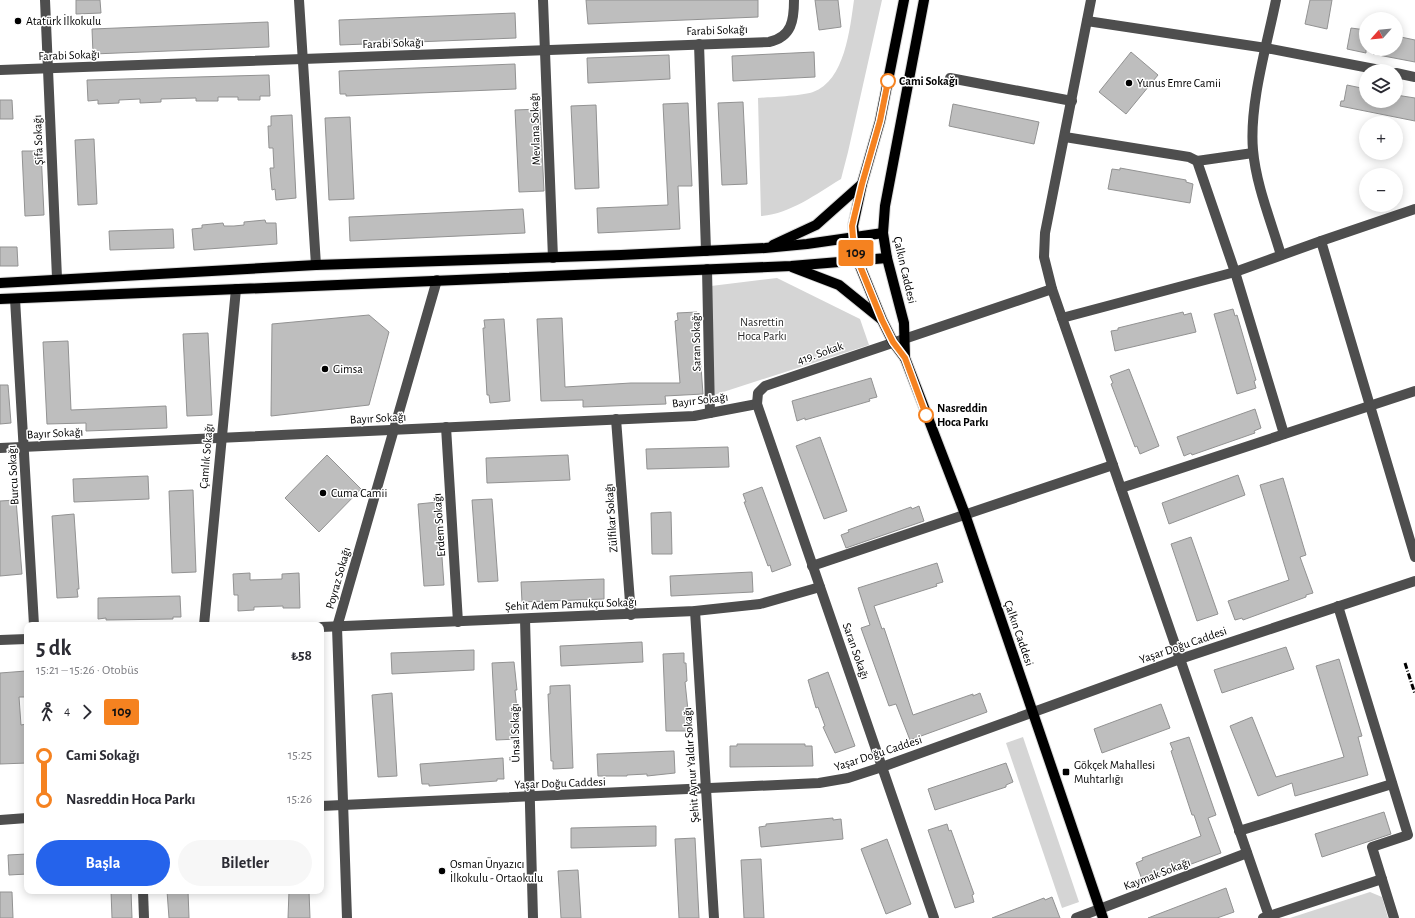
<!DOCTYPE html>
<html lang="tr">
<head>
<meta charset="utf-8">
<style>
  :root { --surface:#fff; --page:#f7f7f7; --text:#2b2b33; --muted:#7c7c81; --accent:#2563eb }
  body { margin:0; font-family:"Alegreya Sans",sans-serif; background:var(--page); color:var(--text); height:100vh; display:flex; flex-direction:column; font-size:15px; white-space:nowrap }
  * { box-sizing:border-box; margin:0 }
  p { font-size:13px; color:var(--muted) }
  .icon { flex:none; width:22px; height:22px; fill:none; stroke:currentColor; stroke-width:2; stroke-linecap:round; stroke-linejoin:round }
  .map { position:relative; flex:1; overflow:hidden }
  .panel { position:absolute; left:24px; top:622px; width:300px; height:272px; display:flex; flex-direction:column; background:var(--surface); border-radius:8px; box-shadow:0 2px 10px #0003 }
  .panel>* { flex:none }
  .badge { padding:0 8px; border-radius:3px; font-size:14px; line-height:26px }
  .needle { width:26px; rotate:243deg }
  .fabs { position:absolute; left:1359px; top:12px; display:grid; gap:8px }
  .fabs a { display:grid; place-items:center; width:44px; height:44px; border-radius:50%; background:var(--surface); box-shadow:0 2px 10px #0003; font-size:20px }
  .map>.badge { position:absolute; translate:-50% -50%; box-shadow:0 0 0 2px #fff }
  .legs { display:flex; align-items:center; gap:6px; height:44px; padding:0 12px; font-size:13px }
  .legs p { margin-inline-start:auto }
  .overview { display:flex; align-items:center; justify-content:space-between; height:68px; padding:0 12px }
  h1 { font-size:22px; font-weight:700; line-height:30px }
  .cta { display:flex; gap:8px; margin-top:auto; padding:8px 12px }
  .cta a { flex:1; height:46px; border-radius:24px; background:var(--accent); color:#fff; font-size:16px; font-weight:700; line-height:46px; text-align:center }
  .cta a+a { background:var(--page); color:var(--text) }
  ul { padding:0 12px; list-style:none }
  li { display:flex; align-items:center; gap:14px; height:44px; font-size:15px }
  li i { display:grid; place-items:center; width:6px; height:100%; margin:0 5px; background:currentColor }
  li i::after { content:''; width:10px; height:10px; margin:-5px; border:3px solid; border-radius:50%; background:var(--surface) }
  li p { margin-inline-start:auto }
  li:first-child i { background:linear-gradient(#0000 50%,currentColor 0) }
  li:last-child i { background:linear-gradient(currentColor 50%,#0000 0) }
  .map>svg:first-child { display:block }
  .green { fill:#d5d5d5 }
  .building { fill:#bebebe; stroke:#929292 }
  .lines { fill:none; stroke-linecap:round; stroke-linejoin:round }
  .major-casing { stroke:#dbdbdb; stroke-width:12 }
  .minor { stroke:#4e4e4e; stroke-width:10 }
  .major { stroke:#000; stroke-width:10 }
  .rail { stroke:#000; stroke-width:3; stroke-dasharray:6 2 1 2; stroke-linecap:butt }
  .line-1-casing { stroke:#fff; stroke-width:9 }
  .line-1 { stroke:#f58220; stroke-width:6 }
  .poi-dot { fill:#000; stroke:#fff; stroke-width:1.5 }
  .stop-1-dot { fill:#fff; stroke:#f58220; stroke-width:2 }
  .labels { text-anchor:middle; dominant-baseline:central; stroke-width:3; stroke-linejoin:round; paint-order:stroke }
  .poi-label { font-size:12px; fill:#000; stroke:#fff; text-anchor:start }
  .street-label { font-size:12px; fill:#000; stroke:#fff }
  .stop-label { font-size:12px; font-weight:bold; fill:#000; stroke:#fff; text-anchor:start }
  .park-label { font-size:12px; fill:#2c2c2c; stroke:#fff }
</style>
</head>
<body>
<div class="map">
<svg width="1415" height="918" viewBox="0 0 1415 918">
  <rect width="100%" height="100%" fill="#fff"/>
  <g class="green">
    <path d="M854 0H882L848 152 841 179C816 194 790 214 761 216L758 98C771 97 801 96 813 92 845 81 850 28 854 0Z"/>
    <path d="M777 278 860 319 869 345 714 395 711 286Z"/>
    <path d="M1023 737 1079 902 1062 908 1006 743Z"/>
    <path d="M1370 892 1382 897 1388 918H1290Z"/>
  </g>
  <g class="building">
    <path d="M76 0H100L101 13 76 14Z"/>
    <path d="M586 0H758V17L588 24Z"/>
    <path d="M815 0H838L841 27 819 30Z"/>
    <path d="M1310 0H1332L1327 29 1305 24Z"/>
    <path d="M515 13 516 38 340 45 339 20Z"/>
    <path d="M268 22 269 47 93 54 92 29Z"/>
    <path d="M1351 28 1366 30V53L1347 49Z"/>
    <path d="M1396 36 1415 40V62L1373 54V49H1396Z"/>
    <path d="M814 52 815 77 733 81 732 56Z"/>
    <path d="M1131 52 1158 75 1126 114 1099 92Z"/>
    <path d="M669 55 670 79 588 83 587 58Z"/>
    <path d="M515 64 516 89 346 96V94H340L339 71Z"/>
    <path d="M269 75 270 96H260V100H238V97H218V101H196V98L161 99V102L140 103V99L119 100V103L98 104V100L88 101 87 80Z"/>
    <path d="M1347 85 1366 89V101H1396V95L1415 98V121L1340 106 1341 101H1344Z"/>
    <path d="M0 100H12L13 119H0Z"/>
    <path d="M743 102 747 184 722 185 718 103Z"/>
    <path d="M688 103 692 186H678L680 229 598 233 597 208 668 205 663 104Z"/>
    <path d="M953 104 1039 122 1034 144 949 126Z"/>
    <path d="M596 105 599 188 575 189 571 106Z"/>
    <path d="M540 109 544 191 519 192 515 110Z"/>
    <path d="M292 115 296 198 276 200 275 189 272 190 270 168H274L273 148H269L268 126H271V116Z"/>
    <path d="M350 117 354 199 329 200 325 118Z"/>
    <path d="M94 139 97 204 78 205 75 140Z"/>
    <path d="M22 151H41L44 215 25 216Z"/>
    <path d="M1120 168 1186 180V182L1193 184 1190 203 1108 189 1112 169 1120 170Z"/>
    <path d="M523 209 525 233 350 241 349 217Z"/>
    <path d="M265 220 266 223H276L277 244 194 250 192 229 202 228V225L223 223 224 226H234L244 225V222Z"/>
    <path d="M173 229 174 248 110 250 109 231Z"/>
    <path d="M0 247H17L18 266H0Z"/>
    <path d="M1233 309 1235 316 1237 315 1256 380 1254 381 1256 388 1237 394 1214 314Z"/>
    <path d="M697 312 703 394 665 396 666 404 583 407V400L541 401 537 319 562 318 565 387 631 383H680L675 321 678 320 677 313Z"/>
    <path d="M1183 312 1184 315 1191 313 1196 332 1115 351 1111 331 1118 330V328Z"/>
    <path d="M369 315 389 332 369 405 271 416 272 324Z"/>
    <path d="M504 319 510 401 490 403 489 395H487L483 328H485L484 320Z"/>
    <path d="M208 333 212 415 187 416 183 334Z"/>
    <path d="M68 341 71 410 166 406 167 428 86 431V423L47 424 43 342Z"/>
    <path d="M1129 369 1159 446 1140 454 1137 446 1135 447 1111 384 1113 383 1110 376Z"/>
    <path d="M871 378 877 397 869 399 870 401 805 420V418L797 421 792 401Z"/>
    <path d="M0 385H8L11 423 0 424Z"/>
    <path d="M1255 409 1261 428 1254 431 1255 433 1192 455 1191 453 1184 456 1177 437Z"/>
    <path d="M820 437 847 511 824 519 796 446Z"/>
    <path d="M728 447 729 467 647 469 646 449Z"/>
    <path d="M327 455 361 489 319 532 285 498Z"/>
    <path d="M568 455 570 480 487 483 486 458Z"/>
    <path d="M1238 475 1245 495 1169 524 1162 503Z"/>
    <path d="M148 476 149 499 74 502 73 479Z"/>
    <path d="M1283 478 1306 555 1300 557 1313 593 1306 595V597L1243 620 1242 618 1235 620 1228 601 1289 580 1260 485Z"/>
    <path d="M762 487 791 565 772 572 770 565 768 566 744 502H746L743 494Z"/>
    <path d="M193 490 196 572 172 573 169 491Z"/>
    <path d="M492 499 498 581 478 582 472 500Z"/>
    <path d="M16 500 22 574 0 576V501Z"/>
    <path d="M438 502 444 585 424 586 418 504Z"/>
    <path d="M919 506 924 521 846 548 841 535 849 532 848 530 911 507 912 509Z"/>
    <path d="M671 512 672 554H652L651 513Z"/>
    <path d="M74 514 79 589H77L78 597 57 598 52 516Z"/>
    <path d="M1191 537 1218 614 1197 621 1171 544Z"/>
    <path d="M937 563 943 582 936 584 937 586 874 606 882 629 884 628 913 715 973 694V696L980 693 987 712 910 740 896 704 889 706 861 628 870 625 858 588Z"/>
    <path d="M752 572 753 592 671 596 670 576Z"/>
    <path d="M250 573V580L282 579V574L299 573 300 608H283V606L254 607V610L238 611V595H234L233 574Z"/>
    <path d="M604 579V599L522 602 521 582Z"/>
    <path d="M180 596 181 617H173V619L106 620V618L98 619V598Z"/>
    <path d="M642 642 643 662 561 666 560 646Z"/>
    <path d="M1286 647 1294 669 1222 693 1214 670Z"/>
    <path d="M474 650V670L392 674 391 653Z"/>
    <path d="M684 653V663H686L687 681 685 682 689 720H687L688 731H666L663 654Z"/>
    <path d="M1339 659 1362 736 1358 737 1368 775 1295 796 1292 783 1258 796 1230 726 1252 717 1276 777 1344 757 1316 666Z"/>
    <path d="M514 662 517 690H515L519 729H517L518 739 496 740 492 663Z"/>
    <path d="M26 671 27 697H19L21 725 27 724V763L0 764V673Z"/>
    <path d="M828 672 855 746 835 753 823 727 825 726 818 707 816 708 808 680Z"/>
    <path d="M570 685 573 768 553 769V761H551L548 694H550V686Z"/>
    <path d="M392 693 397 776 378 777 372 695Z"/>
    <path d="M1161 704 1170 728 1102 753 1094 729Z"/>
    <path d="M1189 737 1216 815 1208 818 1221 853 1143 882 1136 863 1143 860 1142 858 1201 836 1194 815H1192L1171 751 1173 750 1170 743Z"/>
    <path d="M737 744H805V746H812L813 766 730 767V746H737Z"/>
    <path d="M674 751 675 773 647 776V774L627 775V776H598L597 754Z"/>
    <path d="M503 758 504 779H497V781L429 786V784H422L420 764Z"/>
    <path d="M1006 763 1013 782 1006 785V787L935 810 928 789Z"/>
    <path d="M1384 812 1391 834 1322 857 1315 834Z"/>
    <path d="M833 818V820L841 819 843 839 761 847 759 827 766 826V824Z"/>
    <path d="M947 824 949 831 951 830 974 894 972 895 974 902 955 908 928 830Z"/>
    <path d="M656 826V846L571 848V828Z"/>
    <path d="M695 838 699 918H679L675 839Z"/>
    <path d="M887 839 911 904 886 914 861 849Z"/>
    <path d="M27 854V874L9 875 8 855Z"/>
    <path d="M761 859 764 918H744L741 860Z"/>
    <path d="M578 870 581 918H561L558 871Z"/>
    <path d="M1226 888 1234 912 1217 918H1148Z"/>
    <path d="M111 891H131L132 918H112Z"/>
    <path d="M167 891H188L189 918H169Z"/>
    <path d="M289 891H309L310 918H288Z"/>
    <path d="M0 892H12L13 918H0Z"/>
    <path d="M1052 897 1060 918H992L1044 898 1045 900Z"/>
  </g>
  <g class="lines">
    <g class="major-casing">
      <g id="major">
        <path d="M904 0 880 121 862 184 853 226 858 261 882 320 893 342 905 358 965 514 1103 918"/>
        <path d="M773 245 816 225 862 184"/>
        <path d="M792 267 839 285 881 319"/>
        <path d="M0 283 316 265 621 255 765 248 807 244 883 233"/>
        <path d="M0 299 791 266 887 258"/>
        <path d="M905 358 904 323 887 258 883 233 885 206 924 0"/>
      </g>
    </g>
    <g class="minor">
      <path d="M45 0 57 278"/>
      <path d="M299 0 316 265"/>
      <path d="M543 0 553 258"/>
      <path d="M1091 0 1045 233 1044 257 1052 289 1269 916"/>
      <path d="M1276 0C1267 45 1249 104 1253 150 1256 185 1271 221 1281 255"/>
      <path d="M1087 21 1266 48 1385 71"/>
      <path d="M699 44 706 251"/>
      <path d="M0 70 769 42C792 37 794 20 794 0"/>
      <path d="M1396 73 1415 77"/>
      <path d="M950 78 1072 101"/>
      <path d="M1065 137 1189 157 1197 161 1235 272 1284 434"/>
      <path d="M1197 161 1253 153"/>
      <path d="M1321 241 1415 209"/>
      <path d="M707 269 710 413"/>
      <path d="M15 299 34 625"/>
      <path d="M1062 318 1235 272 1321 241 1415 557"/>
      <path d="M616 419 631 615"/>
      <path d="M446 427 458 622"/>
      <path d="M0 448 694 416 757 404"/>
      <path d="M1121 488 1415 391"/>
      <path d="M812 566 1113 465"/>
      <path d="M1338 606 1408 835 1372 847 1394 918"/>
      <path d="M695 611 714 918"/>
      <path d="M525 619 533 918"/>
      <path d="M204 625 236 289"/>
      <path d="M321 627 695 611 760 604 820 587"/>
      <path d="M0 640 27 639"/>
      <path d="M321 806 819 783 848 778 882 767 1180 659 1415 581"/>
      <path d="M0 820 27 818"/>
      <path d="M1239 831 1392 784"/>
      <path d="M143 891 144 918"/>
      <path d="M347 918 337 627 437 280"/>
      <path d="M934 918 757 404 758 393 765 386 1052 289"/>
      <path d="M1076 918 1247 853"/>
      <path d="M1263 918 1382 879"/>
    </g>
    <use href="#major" class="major"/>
    <path class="rail" d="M1405 663 1415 694"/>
  </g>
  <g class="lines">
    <g class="line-1-casing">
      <path id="line-1" d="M888 81 880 121 862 184 852 226 853 237 858 261 882 320 893 342 905 358 926 415"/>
    </g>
    <use href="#line-1" class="line-1"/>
  </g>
  <g class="poi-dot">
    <circle cx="18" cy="21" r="4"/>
    <circle cx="1129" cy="83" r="4"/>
    <circle cx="325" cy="369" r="4"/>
    <circle cx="323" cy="493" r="4"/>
    <rect x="1062" y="768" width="8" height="8" rx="2"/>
    <circle cx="442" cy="871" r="4"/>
  </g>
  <g class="stop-1-dot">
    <circle cx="888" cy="81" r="7"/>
    <circle cx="926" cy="415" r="7"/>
  </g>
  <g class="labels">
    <g class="poi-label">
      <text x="26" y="21">Atatürk İlkokulu</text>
      <text x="1137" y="83">Yunus Emre Camii</text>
      <text x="333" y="369">Gimsa</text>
      <text x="331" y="493">Cuma Camii</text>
      <text x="1074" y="765">Gökçek Mahallesi<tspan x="1074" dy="14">Muhtarlığı</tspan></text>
      <text x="450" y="864">Osman Ünyazıcı<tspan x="450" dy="14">İlkokulu - Ortaokulu</tspan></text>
    </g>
    <g class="street-label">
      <text transform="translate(717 30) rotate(-2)">Farabi Sokağı</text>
      <text transform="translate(393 43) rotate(-2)">Farabi Sokağı</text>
      <text transform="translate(69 55) rotate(-2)">Farabi Sokağı</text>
      <text transform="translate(535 129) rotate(-92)">Mevlana Sokağı</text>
      <text transform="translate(38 140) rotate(-92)">Şifa Sokağı</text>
      <text transform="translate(905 270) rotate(77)">Çalkın Caddesi</text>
      <text transform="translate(696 342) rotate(-91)">Saran Sokağı</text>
      <text transform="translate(820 353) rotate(-19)">419. Sokak</text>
      <text transform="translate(700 400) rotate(-7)">Bayır Sokağı</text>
      <text transform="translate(378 418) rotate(-3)">Bayır Sokağı</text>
      <text transform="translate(55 433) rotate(-3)">Bayır Sokağı</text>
      <text transform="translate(206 456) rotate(-85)">Çamlık Sokağı</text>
      <text transform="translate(13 475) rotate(-93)">Burcu Sokağı</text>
      <text transform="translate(611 518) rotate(-94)">Zülfikar Sokağı</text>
      <text transform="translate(439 525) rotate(-94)">Erdem Sokağı</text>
      <text transform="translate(338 578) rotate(-74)">Poyraz Sokağı</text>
      <text transform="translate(571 604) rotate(-2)">Şehit Adem Pamukçu Sokağı</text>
      <text transform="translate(1019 633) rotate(71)">Çalkın Caddesi</text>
      <text transform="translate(1183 645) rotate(-19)">Yaşar Doğu Caddesi</text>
      <text transform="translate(856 651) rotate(71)">Saran Sokağı</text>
      <text transform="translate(515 733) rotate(-91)">Ünsal Sokağı</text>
      <text transform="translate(878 753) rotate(-18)">Yaşar Doğu Caddesi</text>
      <text transform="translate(691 765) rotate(-94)">Şehit Aynur Yaldır Sokağı</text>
      <text transform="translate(560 783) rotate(-2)">Yaşar Doğu Caddesi</text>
      <text transform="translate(1157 874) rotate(-21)">Kaymak Sokağı</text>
    </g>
    <g class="stop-label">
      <text x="899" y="81">Cami Sokağı</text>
      <text x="937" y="408">Nasreddin<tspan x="937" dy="14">Hoca Parkı</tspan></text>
    </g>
    <g class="park-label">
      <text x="762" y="322">Nasrettin<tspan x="762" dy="14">Hoca Parkı</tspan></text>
    </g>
  </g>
</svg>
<div class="fabs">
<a><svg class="needle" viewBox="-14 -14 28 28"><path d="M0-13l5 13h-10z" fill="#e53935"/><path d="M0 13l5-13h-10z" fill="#7c7c81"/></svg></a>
<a><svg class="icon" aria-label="layers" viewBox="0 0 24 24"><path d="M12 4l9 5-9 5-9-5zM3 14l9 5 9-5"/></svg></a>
<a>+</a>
<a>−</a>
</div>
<b class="badge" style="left:856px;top:253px;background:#f58220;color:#111">109</b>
<section class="panel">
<div class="overview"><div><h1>5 dk</h1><p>15:21 – 15:26 · Otobüs</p></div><b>₺58</b></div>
<div class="legs"><svg class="icon" aria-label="walk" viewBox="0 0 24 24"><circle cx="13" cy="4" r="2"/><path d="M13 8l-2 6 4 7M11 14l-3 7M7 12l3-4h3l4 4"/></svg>4<svg class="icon" aria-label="forward" viewBox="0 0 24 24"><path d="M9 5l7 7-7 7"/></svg><b class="badge" style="background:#f58220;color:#111">109</b></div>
<ul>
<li><i style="color:#f58220"></i><b>Cami Sokağı</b><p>15:25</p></li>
<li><i style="color:#f58220"></i><b>Nasreddin Hoca Parkı</b><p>15:26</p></li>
</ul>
<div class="cta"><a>Başla</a><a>Biletler</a></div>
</section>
</div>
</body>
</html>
